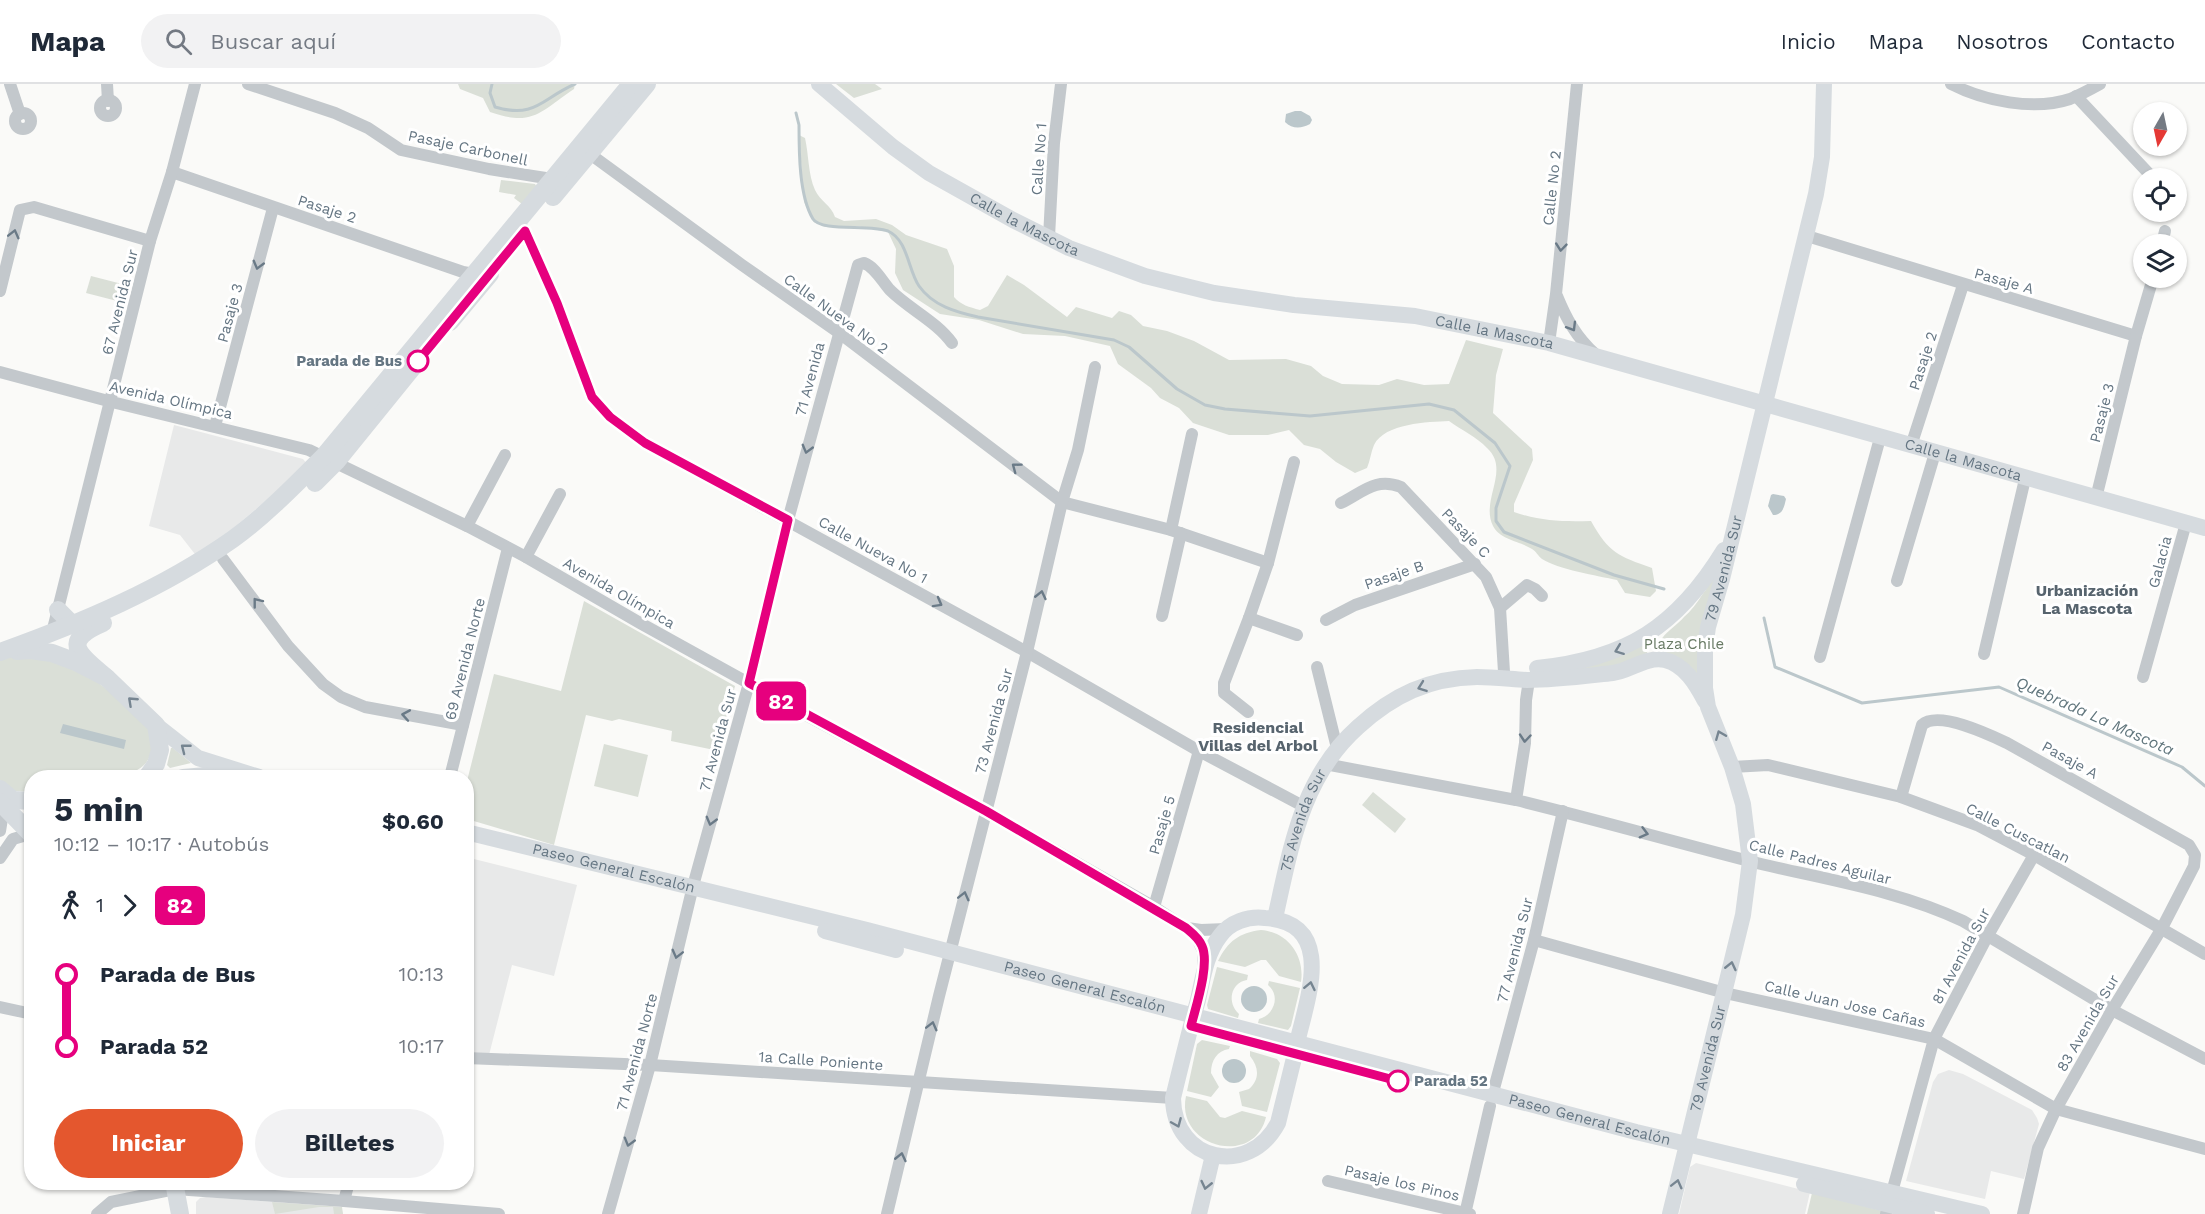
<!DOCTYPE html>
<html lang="es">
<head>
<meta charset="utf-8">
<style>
  :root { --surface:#fff; --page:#f2f2f3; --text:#1f2937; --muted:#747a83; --line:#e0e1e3; --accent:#e4572e }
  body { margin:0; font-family:"Work Sans",sans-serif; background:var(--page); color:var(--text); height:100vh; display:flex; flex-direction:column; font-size:22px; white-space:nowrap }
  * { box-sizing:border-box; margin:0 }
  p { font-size:20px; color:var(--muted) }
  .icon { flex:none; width:33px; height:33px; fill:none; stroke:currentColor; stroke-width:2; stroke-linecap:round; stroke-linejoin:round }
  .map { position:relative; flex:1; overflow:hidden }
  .panel { position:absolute; left:24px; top:686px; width:450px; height:420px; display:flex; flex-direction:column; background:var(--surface); border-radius:24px; box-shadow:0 2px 4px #0004 }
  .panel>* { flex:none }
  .badge { padding:0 12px; border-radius:9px; font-size:21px; line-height:39px }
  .needle { width:39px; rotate:189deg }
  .controls { position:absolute; left:2133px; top:18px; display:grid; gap:12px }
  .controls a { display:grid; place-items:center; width:54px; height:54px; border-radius:50%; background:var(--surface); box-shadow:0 2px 4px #0004; font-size:30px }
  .map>.badge { position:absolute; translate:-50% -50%; box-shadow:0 0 0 3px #fff }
  .legs { display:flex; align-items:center; gap:9px; height:66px; padding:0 30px; font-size:20px }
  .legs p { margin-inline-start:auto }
  .head { display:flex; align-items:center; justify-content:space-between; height:102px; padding:0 30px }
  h1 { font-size:33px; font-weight:700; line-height:45px }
  .button { display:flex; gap:12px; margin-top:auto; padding:12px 30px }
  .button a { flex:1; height:69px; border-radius:36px; background:var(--accent); color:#fff; font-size:24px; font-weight:700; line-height:69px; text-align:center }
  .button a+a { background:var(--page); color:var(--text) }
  ul { padding:0 30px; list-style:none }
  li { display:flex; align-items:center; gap:21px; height:72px; font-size:22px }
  li i { display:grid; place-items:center; width:9px; height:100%; margin:0 8px; background:currentColor }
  li i::after { content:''; width:15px; height:15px; margin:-8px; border:4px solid; border-radius:50%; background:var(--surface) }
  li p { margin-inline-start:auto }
  li:first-child i { background:linear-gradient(#0000 50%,currentColor 0) }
  li:last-child i { background:linear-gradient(currentColor 50%,#0000 0) }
  header { display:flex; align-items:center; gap:36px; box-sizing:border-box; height:84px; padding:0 30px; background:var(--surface); border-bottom:2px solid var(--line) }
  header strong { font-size:28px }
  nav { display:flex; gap:33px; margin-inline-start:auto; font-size:21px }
  .search { width:420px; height:54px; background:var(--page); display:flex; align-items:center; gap:15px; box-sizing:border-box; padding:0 21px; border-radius:33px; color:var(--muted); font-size:22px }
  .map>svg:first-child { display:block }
  .built { fill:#e8e9e9 }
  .green { fill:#dadfd7 }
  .water { fill:#bbc7cb }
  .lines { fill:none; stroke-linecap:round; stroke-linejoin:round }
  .stream { stroke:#bbc7cb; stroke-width:3 }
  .minor { stroke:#c3c8cc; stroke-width:12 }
  .major { stroke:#d6dbdf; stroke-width:16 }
  .highway { stroke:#d6dbdf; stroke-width:18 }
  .oneway { stroke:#6a7a87 }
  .oneway2 { stroke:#768591 }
  .line-1-casing { stroke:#fff; stroke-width:14 }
  .line-1 { stroke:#e6007e; stroke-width:9 }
  .stop-1-dot { fill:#fff; stroke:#e6007e; stroke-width:3 }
  .labels { text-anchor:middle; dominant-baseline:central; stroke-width:6; stroke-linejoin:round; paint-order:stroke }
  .street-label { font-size:15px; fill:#657683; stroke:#fff }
  .stop-label { font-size:15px; font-weight:bold; fill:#657683; stroke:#fff; text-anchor:end }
  .park-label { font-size:15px; fill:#687a64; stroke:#fff }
  .neighbourhood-label { font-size:16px; font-weight:bold; fill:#57646e; stroke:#fff }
  .water-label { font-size:16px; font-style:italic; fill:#60757c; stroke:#fff }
</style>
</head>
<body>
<header>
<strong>Mapa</strong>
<div class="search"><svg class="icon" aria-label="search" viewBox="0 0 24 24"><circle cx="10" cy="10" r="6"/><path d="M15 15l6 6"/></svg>Buscar aquí</div>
<nav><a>Inicio</a><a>Mapa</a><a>Nosotros</a><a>Contacto</a></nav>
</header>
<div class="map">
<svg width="2205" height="1130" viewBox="0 0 2205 1130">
  <rect width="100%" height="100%" fill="#fafaf8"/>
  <g class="built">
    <path d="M174 341 303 375 308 381 198 474 180 451 149 442Z"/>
    <path d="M466 773 577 801 554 892 512 881 489 971 467 970Z"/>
    <path d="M1949 986 1963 990 2032 1026 2037 1034 2039 1040 2024 1095 1991 1087 1985 1115 1906 1097 1933 998 1938 990Z"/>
    <path d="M1696 1079 1810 1108 1805 1130H1679L1690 1083Z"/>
    <path d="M206 1113 341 1123 343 1130H196V1118L200 1114Z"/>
  </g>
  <g class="green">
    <path d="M458 0H575L574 5C540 28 533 43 490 28L483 14 460 5Z"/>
    <path d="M836 0H875L882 5 854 14Z"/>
    <path d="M799 51 805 54C809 72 808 90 815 106 820 117 831 121 835 133L844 137 876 135 892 141 906 151 947 165 954 182V213C961 221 969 223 980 226L988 222 1007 191 1024 201 1067 233 1076 223 1112 234 1119 227 1131 231 1143 242 1167 247 1194 257 1229 276 1286 275 1311 282 1323 292 1342 300 1379 301 1397 295 1424 301 1449 300 1466 256 1503 265 1496 291 1493 329 1532 365 1533 376 1514 420V428C1540 437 1563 438 1591 437 1609 469 1618 472 1652 484L1656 507 1650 513 1625 509 1617 496C1598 492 1557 485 1542 475 1538 472 1536 467 1532 465 1520 457 1500 456 1493 442 1480 416 1511 386 1487 364 1477 353 1461 346 1449 337 1428 338 1385 339 1374 361 1371 368 1370 377 1367 384L1355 389 1336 378 1320 365 1304 361 1289 346 1268 351H1229L1193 339 1179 324 1160 314 1151 304 1118 280 1110 262 1065 252 1023 250 979 236 940 230 903 206 895 189 896 165 888 148 857 142 825 143 814 138 804 118Z"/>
    <path d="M501 96 535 100 538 105 526 123 514 114 516 111 499 108Z"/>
    <path d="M91 192 126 201 121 218 86 209Z"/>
    <path d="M1721 473 1701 596 1658 570C1656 552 1674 545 1684 533 1691 527 1697 519 1702 511 1711 500 1716 486 1721 473Z"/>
    <path d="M584 517 735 602 719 667 671 657 672 647 619 635 612 637 586 631 554 761 467 735V697L494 590 561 607Z"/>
    <path d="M1659 548 1651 558 1647 569 1623 581 1556 588Z"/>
    <path d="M23 570 73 579 141 632 154 654C152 662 151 674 145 680 128 700 58 693 32 693L31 708 13 707 0 696V574Z"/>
    <path d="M604 660 648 671 638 713 594 702Z"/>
    <path d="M171 664H173L191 679 170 684 167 681Z"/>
    <path d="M1373 708 1406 735 1395 749 1362 721Z"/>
    <path d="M1261 846C1288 848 1305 872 1301 898L1279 892 1266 876H1261L1245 883 1218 877C1228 857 1239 849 1261 846Z"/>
    <path d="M1217 883 1248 891 1247 896C1230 899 1227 919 1239 930L1238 934 1208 925 1207 921Z"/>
    <path d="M1269 897 1300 904 1291 942 1288 946 1258 939 1259 935C1274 931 1281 912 1268 901Z"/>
    <path d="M1202 956 1230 962 1229 965C1217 967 1211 976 1211 989L1219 1003 1211 1013 1187 1007 1197 960Z"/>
    <path d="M1250 967 1277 975 1280 979 1267 1028 1242 1022 1239 1008 1249 1005C1260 995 1259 983 1250 972Z"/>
    <path d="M1186 1012 1207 1017 1220 1033 1225 1034 1242 1027 1266 1033C1254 1084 1175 1063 1186 1012Z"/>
    <path d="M1812 1109 1883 1127 1882 1130H1807Z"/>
    <path d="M272 1118 342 1123 343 1130H334L333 1123H319L275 1130Z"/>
  </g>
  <g class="water">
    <path d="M1295 27H1301L1310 32 1312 36 1310 40C1301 45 1292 45 1285 38L1286 30Z"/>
    <path d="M1773 410 1784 412 1786 415C1784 423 1783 431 1773 431L1768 422 1771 411Z"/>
    <path d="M63 640 126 656 124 665 60 649Z"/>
    <circle cx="1254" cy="915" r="13"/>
    <circle cx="1234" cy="987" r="12"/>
  </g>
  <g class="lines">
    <g class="stream">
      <path d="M492 0 490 9 495 23C536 35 542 14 575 0"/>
      <path d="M796 29 799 41C799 68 799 112 813 135 821 148 870 140 888 147 908 156 908 186 919 202 933 222 956 228 978 233L1114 256 1129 263 1177 305 1205 321 1225 325 1310 332 1429 320 1454 326 1495 359 1510 382 1496 424V437L1504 448 1614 491 1664 505"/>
      <path d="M1764 534 1775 583 1862 619 1999 603 2182 683 2205 702"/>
    </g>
    <g class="minor">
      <path d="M10 0 20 30"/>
      <path d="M107 0 108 17"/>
      <path d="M248 0 335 29 368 44 401 66 489 85 552 95"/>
      <path d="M1951 0C1984 17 2034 27 2070 15 2080 11 2091 5 2100 0"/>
      <path d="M2076 12 2153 94"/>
      <circle cx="108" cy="24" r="8"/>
      <circle cx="23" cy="37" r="8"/>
      <path d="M590 70 742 181 838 248 1062 418 1171 446 1268 479"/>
      <path d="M172 88 463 188 474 190"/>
      <path d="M525 146 557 219 592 313 610 333 645 359 1027 568 1199 667 1303 722"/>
      <path d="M1807 152 2136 252"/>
      <path d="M1049 153 1054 59 1061 0"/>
      <path d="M2162 160 2165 147"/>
      <path d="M0 207 20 126 34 123 150 157"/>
      <path d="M1557 212C1566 234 1576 253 1595 270"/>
      <path d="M1549 259 1556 210 1577 0"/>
      <path d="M0 288 112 318 309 366 467 442 526 473 640 539 817 637 986 727 1154 823 1186 844 1197 854 1203 867V880"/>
      <path d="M215 342 273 124"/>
      <path d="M1911 362 1963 201"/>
      <path d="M2096 414 2136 252 2153 194"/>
      <path d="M1341 419C1363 408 1376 393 1401 403L1486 493 1500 524 1504 588"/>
      <path d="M467 442 505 371"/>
      <path d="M1171 446 1192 350"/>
      <path d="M526 473 560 410"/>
      <path d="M223 475 288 562 323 600 341 613 365 623 463 641"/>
      <path d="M1897 497 1935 369"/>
      <path d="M1500 524 1527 501 1535 505 1542 512"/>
      <path d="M1162 532 1181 449"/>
      <path d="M1249 534 1297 551"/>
      <path d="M1326 536 1355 521 1475 480"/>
      <path d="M52 549 150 157 172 88 195 0"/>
      <path d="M1984 570 2025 395"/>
      <path d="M1820 573 1880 354"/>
      <path d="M1317 583 1337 664"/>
      <path d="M2143 593 2186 439"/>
      <path d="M1529 596 1526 616 1525 659 1516 716C1594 735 1671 757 1749 777 1821 795 1895 805 1963 837L2112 926 2205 975"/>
      <path d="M1248 628 1224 609V599L1249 534 1268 479 1294 378"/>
      <path d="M1325 680 1516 716"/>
      <path d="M1732 683 1768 681 1901 713 1977 741 2034 771 2205 870"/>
      <path d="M450 693 508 464"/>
      <path d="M1901 713 1922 641C1938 626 1990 651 2007 659L2189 761 2195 771 2194 782 2162 844 2112 926 2056 1025 2038 1064 2023 1130"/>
      <path d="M0 747 4 722"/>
      <path d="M0 774 13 755 30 750"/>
      <path d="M1154 823 1199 667"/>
      <path d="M1187 844 1201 846 1226 845"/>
      <path d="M1534 856 1725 909 1934 955 2056 1025 2205 1065"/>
      <path d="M0 923 32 930"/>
      <path d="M466 974 650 981 1173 1014"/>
      <path d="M1492 1012 1534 856 1563 727"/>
      <path d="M1328 1097 1470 1130"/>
      <path d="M344 1117 349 1098"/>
      <path d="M97 1130 111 1118 175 1105 344 1117 499 1130"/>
      <path d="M608 1130 650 981 693 802 749 599 788 436 858 181 864 179C875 183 882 197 890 206 909 225 936 237 952 259"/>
      <path d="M887 1130 939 912 1027 568 1062 418 1078 366 1095 283"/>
      <path d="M1465 1130 1490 1022"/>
      <path d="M1886 1130 1934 955 1987 853 2034 771"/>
    </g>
    <g class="major">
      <path id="s1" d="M819 0 893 63 929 89 1013 136 1069 164 1145 192 1214 209 1294 221 1415 232 1549 259 2205 444"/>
      <path d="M1537 584C1626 575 1677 543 1724 466"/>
      <path d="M156 641 198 674 259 693"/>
      <path d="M183 693 206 691 213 693"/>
      <path id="s2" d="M466 748 867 846 1636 1048 1982 1130"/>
      <path id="s3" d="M1275 834C1291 764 1301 694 1358 643 1393 611 1429 594 1477 593 1493 593 1510 595 1527 596 1555 596 1585 592 1613 589 1630 587 1646 572 1665 576 1685 581 1696 600 1705 617"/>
      <path d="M825 847 896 866"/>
      <path d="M1295 970 1278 1039C1249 1094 1174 1078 1173 1014 1181 981 1189 948 1198 916 1203 894 1206 870 1220 852 1230 838 1248 832 1265 834 1337 839 1307 915 1297 959"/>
      <path d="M1804 1100 1927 1130"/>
      <path d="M1199 1130 1213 1071"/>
      <path id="s4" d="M1670 1130 1743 831 1750 777 1743 720 1732 683 1708 623 1705 604V565L1708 543 1722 495 1816 110 1822 73 1824 0"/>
    </g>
    <g class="highway">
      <path d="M553 113 647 0"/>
      <path d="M450 238 490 190"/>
      <path d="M315 399 336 378 413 283"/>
      <path d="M58 526 73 541"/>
      <path d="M103 539C58 558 81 572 107 594"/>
      <path d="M17 567 30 566 52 569 76 578 107 594 156 641 160 666 156 680 147 693"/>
      <path d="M0 568C81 539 162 505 233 455 266 431 295 401 324 372L631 0"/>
      <path d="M0 705 13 716 32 717"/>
      <path d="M0 718 32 751"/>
      <path d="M174 1098 180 1130"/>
    </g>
  </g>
  <defs><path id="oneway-chevron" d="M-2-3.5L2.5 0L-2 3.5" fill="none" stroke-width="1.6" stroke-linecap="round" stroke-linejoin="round" transform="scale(1.5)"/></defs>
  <g class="oneway">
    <use href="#oneway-chevron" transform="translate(14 150) rotate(-76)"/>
    <use href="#oneway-chevron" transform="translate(1561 163) rotate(96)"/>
    <use href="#oneway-chevron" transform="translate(258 181) rotate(105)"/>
    <use href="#oneway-chevron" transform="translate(1572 243) rotate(59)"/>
    <use href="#oneway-chevron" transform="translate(807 365) rotate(105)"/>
    <use href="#oneway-chevron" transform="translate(1016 383) rotate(-143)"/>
    <use href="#oneway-chevron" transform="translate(1041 511) rotate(-77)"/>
    <use href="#oneway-chevron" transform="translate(257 518) rotate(-128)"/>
    <use href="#oneway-chevron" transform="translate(938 519) rotate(29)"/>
    <use href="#oneway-chevron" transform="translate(406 631) rotate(-170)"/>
    <use href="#oneway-chevron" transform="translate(1525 654) rotate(95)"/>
    <use href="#oneway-chevron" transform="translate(711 737) rotate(105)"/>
    <use href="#oneway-chevron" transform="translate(1644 749) rotate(15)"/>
    <use href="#oneway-chevron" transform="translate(964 812) rotate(-76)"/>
    <use href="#oneway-chevron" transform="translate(677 870) rotate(104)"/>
    <use href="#oneway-chevron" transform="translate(932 942) rotate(-76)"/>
    <use href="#oneway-chevron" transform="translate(629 1058) rotate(106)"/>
    <use href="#oneway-chevron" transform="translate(901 1073) rotate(-77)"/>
  </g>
  <g class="oneway2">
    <use href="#oneway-chevron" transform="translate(1619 566) rotate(159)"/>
    <use href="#oneway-chevron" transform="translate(1422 603) rotate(160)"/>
    <use href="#oneway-chevron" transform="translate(132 617) rotate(-137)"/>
    <use href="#oneway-chevron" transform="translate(1720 651) rotate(-112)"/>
    <use href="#oneway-chevron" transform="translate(185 664) rotate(-142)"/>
    <use href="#oneway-chevron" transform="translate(1731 882) rotate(-77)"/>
    <use href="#oneway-chevron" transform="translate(1310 902) rotate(-78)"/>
    <use href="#oneway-chevron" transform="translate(1177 1039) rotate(67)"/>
    <use href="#oneway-chevron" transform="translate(1677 1100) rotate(-76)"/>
    <use href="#oneway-chevron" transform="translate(1206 1101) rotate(103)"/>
  </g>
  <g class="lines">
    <g class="line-1-casing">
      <path id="line-1" d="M418 277 525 147 557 219 592 313 610 333 645 359 788 436 749 599 986 727 1186 844C1192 849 1199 854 1202 862 1210 880 1196 922 1191 942L1398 997"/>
    </g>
    <use href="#line-1" class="line-1"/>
  </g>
  <g class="stop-1-dot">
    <circle cx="418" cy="277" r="10"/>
    <circle cx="1398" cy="997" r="10"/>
  </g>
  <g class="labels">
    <g class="street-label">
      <text transform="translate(468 64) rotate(12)">Pasaje Carbonell</text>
      <text transform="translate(1039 75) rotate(-86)">Calle No 1</text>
      <text transform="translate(1552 104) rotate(-84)">Calle No 2</text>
      <text transform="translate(327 125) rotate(18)">Pasaje 2</text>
      <text stroke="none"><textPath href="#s1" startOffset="250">Calle la Mascota</textPath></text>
      <text transform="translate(2004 197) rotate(16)">Pasaje A</text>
      <text transform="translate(120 218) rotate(-76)">67 Avenida Sur</text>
      <text transform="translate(230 229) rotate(-75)">Pasaje 3</text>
      <text transform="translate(836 230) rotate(36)">Calle Nueva No 2</text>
      <text stroke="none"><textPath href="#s1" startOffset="736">Calle la Mascota</textPath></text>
      <text transform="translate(1923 277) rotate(-72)">Pasaje 2</text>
      <text transform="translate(810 295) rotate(-75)">71 Avenida</text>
      <text transform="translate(171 316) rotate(13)">Avenida Olímpica</text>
      <text transform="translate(2102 329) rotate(-76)">Pasaje 3</text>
      <text stroke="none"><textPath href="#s1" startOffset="1222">Calle la Mascota</textPath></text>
      <text transform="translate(1466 449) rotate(46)">Pasaje C</text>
      <text transform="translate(873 466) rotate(29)">Calle Nueva No 1</text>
      <text transform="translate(2160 478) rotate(-75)">Galacia</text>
      <text stroke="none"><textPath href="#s4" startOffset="664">79 Avenida Sur</textPath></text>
      <text transform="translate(1394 491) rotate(-19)">Pasaje B</text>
      <text transform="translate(619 509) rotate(30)">Avenida Olímpica</text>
      <text transform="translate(465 575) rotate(-76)">69 Avenida Norte</text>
      <text transform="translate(994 637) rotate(-75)">73 Avenida Sur</text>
      <text transform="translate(718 656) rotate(-75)">71 Avenida Sur</text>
      <text transform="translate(2070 676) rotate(29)">Pasaje A</text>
      <text stroke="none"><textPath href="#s3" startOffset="102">75 Avenida Sur</textPath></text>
      <text transform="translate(1162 741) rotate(-74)">Pasaje 5</text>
      <text transform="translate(2018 749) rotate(27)">Calle Cuscatlan</text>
      <text transform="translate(1820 778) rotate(14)">Calle Padres Aguilar</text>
      <text stroke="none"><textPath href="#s2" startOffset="152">Paseo General Escalón</textPath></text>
      <text transform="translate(1515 866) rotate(-76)">77 Avenida Sur</text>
      <text transform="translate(1961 872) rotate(-62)">81 Avenida Sur</text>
      <text stroke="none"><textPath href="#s2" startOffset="638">Paseo General Escalón</textPath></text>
      <text transform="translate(1845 920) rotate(13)">Calle Juan Jose Cañas</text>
      <text transform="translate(2088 939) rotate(-60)">83 Avenida Sur</text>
      <text transform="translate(637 968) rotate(-75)">71 Avenida Norte</text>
      <text stroke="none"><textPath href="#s4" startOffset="160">79 Avenida Sur</textPath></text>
      <text transform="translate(821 977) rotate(4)">1a Calle Poniente</text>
      <text stroke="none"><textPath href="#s2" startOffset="1160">Paseo General Escalón</textPath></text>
      <text transform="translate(1402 1099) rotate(13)">Pasaje los Pinos</text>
    </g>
    <g class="stop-label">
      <text x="402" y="277">Parada de Bus</text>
      <text x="1414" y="997" text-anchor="start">Parada 52</text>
    </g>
    <g class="park-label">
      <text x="1684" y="560">Plaza Chile</text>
    </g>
    <g class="neighbourhood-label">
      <text x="2087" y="506">Urbanización<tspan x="2087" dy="18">La Mascota</tspan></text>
      <text x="1258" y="643">Residencial<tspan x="1258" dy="18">Villas del Arbol</tspan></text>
    </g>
    <g class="water-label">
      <text transform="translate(2095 632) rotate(24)">Quebrada La Mascota</text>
    </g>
  </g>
</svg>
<div class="controls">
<a><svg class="needle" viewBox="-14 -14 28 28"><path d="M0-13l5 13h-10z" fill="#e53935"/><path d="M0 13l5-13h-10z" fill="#747a83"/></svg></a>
<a><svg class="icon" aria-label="locate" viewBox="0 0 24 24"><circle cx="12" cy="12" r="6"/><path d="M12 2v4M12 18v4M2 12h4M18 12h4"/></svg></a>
<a><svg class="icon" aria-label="layers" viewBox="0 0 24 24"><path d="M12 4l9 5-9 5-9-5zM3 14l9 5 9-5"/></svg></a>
</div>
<b class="badge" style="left:781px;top:617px;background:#e6007e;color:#fff">82</b>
<section class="panel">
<div class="head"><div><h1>5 min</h1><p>10:12 – 10:17 · Autobús</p></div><b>$0.60</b></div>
<div class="legs"><svg class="icon" aria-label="walk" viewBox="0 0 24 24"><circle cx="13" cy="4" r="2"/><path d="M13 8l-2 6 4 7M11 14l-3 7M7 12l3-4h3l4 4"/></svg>1<svg class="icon" aria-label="forward" viewBox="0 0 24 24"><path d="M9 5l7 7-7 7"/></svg><b class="badge" style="background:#e6007e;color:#fff">82</b></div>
<ul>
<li><i style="color:#e6007e"></i><b>Parada de Bus</b><p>10:13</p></li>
<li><i style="color:#e6007e"></i><b>Parada 52</b><p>10:17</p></li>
</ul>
<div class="button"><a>Iniciar</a><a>Billetes</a></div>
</section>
</div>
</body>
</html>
